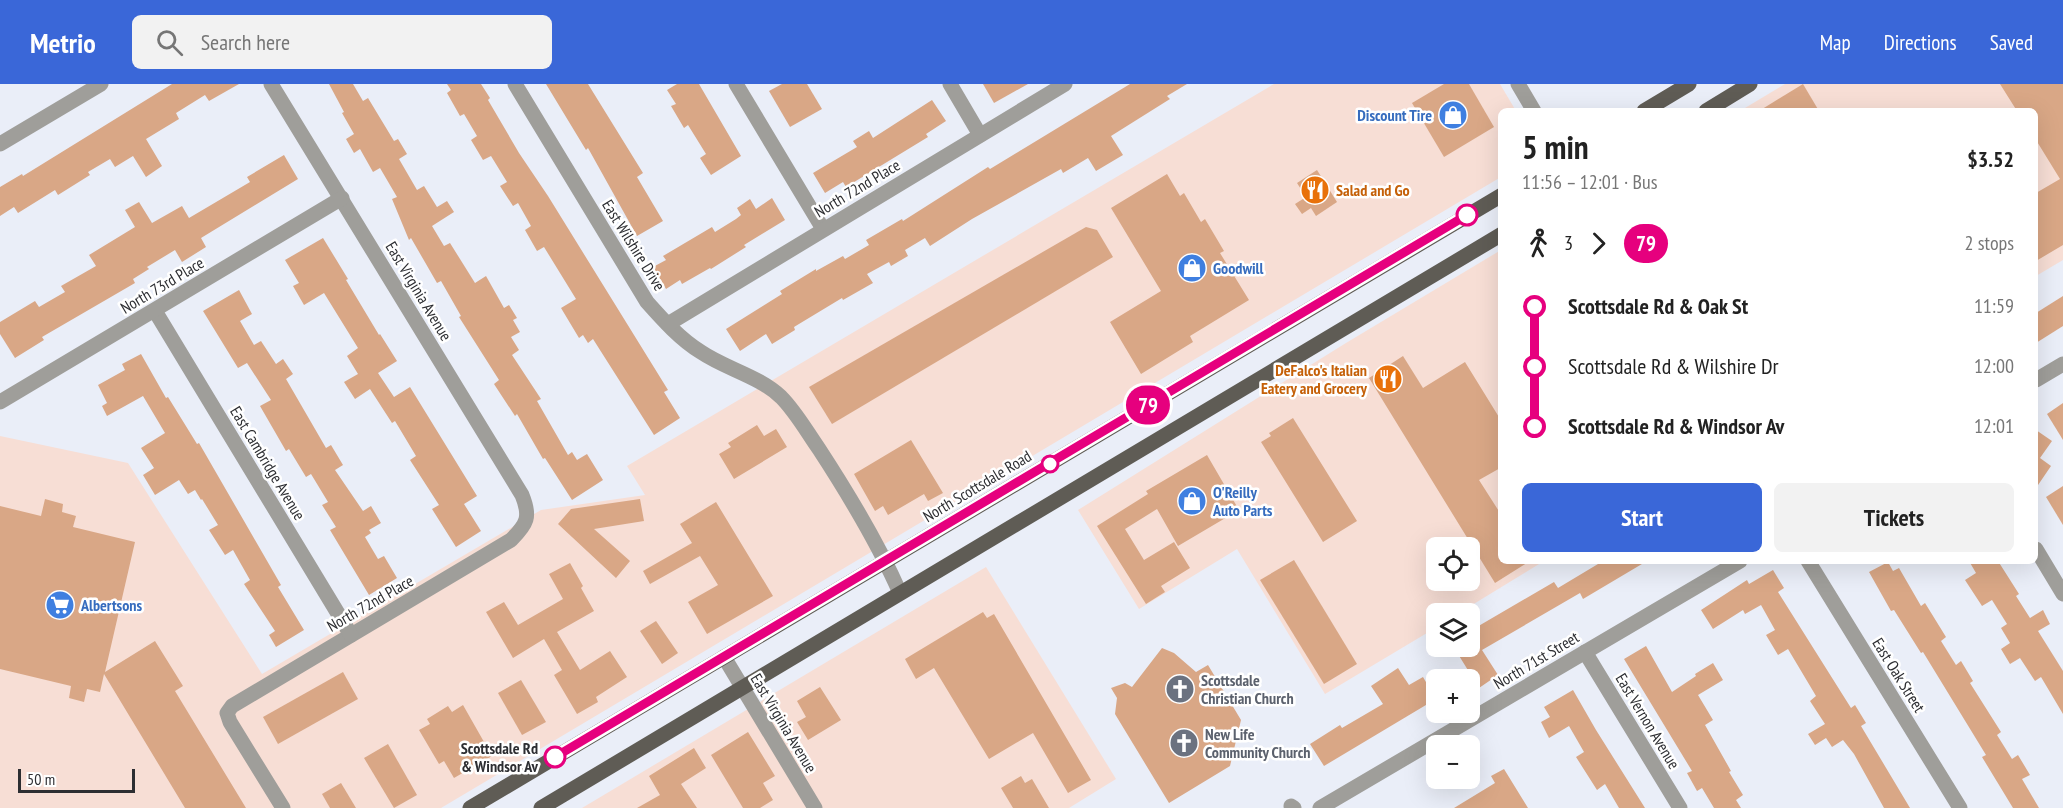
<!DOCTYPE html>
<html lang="en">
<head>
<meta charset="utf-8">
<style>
  :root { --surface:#fff; --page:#f2f2f2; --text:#222; --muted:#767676; --accent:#3a67d8 }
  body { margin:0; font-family:"PT Sans Narrow",sans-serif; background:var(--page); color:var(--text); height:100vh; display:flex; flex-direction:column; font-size:22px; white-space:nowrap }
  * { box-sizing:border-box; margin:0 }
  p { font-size:20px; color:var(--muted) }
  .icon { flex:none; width:33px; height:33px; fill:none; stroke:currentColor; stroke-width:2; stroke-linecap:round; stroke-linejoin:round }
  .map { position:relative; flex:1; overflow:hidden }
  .details { position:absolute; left:1498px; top:24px; width:540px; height:456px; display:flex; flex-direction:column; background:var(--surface); border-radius:9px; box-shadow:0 6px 24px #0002 }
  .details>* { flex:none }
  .badge { padding:0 12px; border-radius:20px; font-size:21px; line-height:39px }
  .buttons { position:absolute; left:1426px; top:453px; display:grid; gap:12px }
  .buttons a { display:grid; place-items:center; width:54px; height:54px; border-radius:9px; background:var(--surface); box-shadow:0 6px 24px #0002; font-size:30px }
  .scale { position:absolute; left:18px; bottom:15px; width:117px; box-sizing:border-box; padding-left:6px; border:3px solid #2d2e32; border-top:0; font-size:16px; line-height:21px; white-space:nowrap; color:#2d2e32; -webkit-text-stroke:4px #fff; paint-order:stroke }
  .map>.badge { position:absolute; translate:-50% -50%; box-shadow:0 0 0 3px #fff }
  .legs { display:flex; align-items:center; gap:9px; height:66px; padding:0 24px; font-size:20px }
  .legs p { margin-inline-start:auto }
  .head { display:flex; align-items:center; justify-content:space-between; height:102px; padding:0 24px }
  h1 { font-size:33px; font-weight:800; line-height:45px }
  .primary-button { display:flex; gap:12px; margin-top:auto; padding:12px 24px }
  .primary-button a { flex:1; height:69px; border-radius:9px; background:var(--accent); color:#fff; font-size:24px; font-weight:800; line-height:69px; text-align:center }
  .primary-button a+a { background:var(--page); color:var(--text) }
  ul { padding:0 24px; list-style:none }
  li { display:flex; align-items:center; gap:21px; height:60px; font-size:22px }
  li i { display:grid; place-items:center; width:9px; height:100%; margin:0 8px; background:currentColor }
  li i::after { content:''; width:15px; height:15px; margin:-8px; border:4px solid; border-radius:50%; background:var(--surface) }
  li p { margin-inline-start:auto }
  li:first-child i { background:linear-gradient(#0000 50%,currentColor 0) }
  li:last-child i { background:linear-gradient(currentColor 50%,#0000 0) }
  header { display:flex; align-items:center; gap:36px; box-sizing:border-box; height:84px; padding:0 30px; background:var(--accent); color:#fff }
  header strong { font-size:28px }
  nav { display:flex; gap:33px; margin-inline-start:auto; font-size:21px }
  .search { width:420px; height:54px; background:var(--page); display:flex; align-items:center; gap:15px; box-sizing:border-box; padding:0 21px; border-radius:9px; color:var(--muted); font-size:22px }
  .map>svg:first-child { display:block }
  .commercial { fill:#f7ded5; fill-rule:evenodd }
  .building { fill:#d9a786 }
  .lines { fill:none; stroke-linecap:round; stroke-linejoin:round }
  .minor { stroke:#9f9e9a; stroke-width:15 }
  .tertiary { stroke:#9f9e9a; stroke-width:15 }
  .primary { stroke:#5f5c55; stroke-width:15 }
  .line-1-casing { stroke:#fff; stroke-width:14 }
  .line-1 { stroke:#e6007e; stroke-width:9 }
  .stop-1-dot { fill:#fff; stroke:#e6007e; stroke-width:3 }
  .labels { text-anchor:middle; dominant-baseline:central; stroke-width:5; stroke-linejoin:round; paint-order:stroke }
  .shop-label { font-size:16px; font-weight:bold; fill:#366cbe; stroke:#fff; text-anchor:start }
  .street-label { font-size:16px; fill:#2d2e32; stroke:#fff }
  .food-label { font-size:16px; font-weight:bold; fill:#c56008; stroke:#fff; text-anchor:start }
  .worship-label { font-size:16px; font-weight:bold; fill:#5b616d; stroke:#fff; text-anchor:start }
  .stop-label { font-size:16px; font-weight:bold; fill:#2d2e32; stroke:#fff; text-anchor:end }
</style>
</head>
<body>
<header>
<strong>Metrio</strong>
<div class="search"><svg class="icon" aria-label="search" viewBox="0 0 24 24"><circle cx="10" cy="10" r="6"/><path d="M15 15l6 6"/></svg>Search here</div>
<nav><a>Map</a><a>Directions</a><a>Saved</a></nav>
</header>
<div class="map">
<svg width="2063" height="724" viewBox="0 0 2063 724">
  <rect width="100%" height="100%" fill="#eaeef8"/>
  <g class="commercial">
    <path d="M1274 0H1500L1516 27H1502L1501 93 441 724H0V352L128 379 262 590 541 426 645 411 627 382Z"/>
    <path d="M1785 0H2063V176L2036 192V27H1740Z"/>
    <path d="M1501 166 1502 477H1544L1459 529 1437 530V543L1325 610 1237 465 1139 525 1078 426 1346 259ZM1437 464H1470V496H1437Z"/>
    <path d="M986 483 1116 695 1069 724H582Z"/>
  </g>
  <g class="building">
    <path d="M172 0H239L209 17 205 11 176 29 179 35 146 55 162 82 146 93 133 72 115 83 110 75 88 88 90 91 58 111 55 106 18 129 14 123 0 132V103L22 90 23 92Z"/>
    <path d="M329 0H353L363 17 368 14 394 57 398 55 407 70 399 75 417 106 424 102 437 123 447 117 454 128 432 142 444 162 450 159 475 199 486 192 504 224 509 221 517 234 513 236 520 248 511 253 519 266 512 271 541 315 537 317 568 371 572 368 577 376 587 370 603 396 572 416 545 374 543 375 517 330 515 332 494 300 499 296 459 233 461 232 441 197 437 199 411 154 409 156 392 115 397 113 380 84 373 88 360 65 354 69 346 55 354 50 342 29 344 28Z"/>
    <path d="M447 0H481L490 14 488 16 519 69 548 112 668 306 664 308 680 334 654 351 593 255 588 259 583 251 579 254 561 224 576 215 544 163 537 167 525 146 531 142 518 119 513 122 500 102 507 98 491 72 483 76 471 56 477 52 464 30 460 32 447 9 451 6Z"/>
    <path d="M546 0H588L643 89 637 93 663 137 637 152 588 64 586 66Z"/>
    <path d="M677 0H699L741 72 711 91 700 74 706 70 688 41 684 44 671 22 676 20 667 6Z"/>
    <path d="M782 0H807L822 25 790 43 769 7Z"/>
    <path d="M983 0H1028L994 19Z"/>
    <path d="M1130 0H1187L1167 12 1170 15 1111 52 1123 71 1096 87 1088 74 1063 89 1061 85 972 135 930 162 925 154 905 166 908 172 891 182 889 178 867 190 873 199 843 216 842 214 794 243 795 246 772 260 766 250 740 267 726 245 782 210 780 207 816 185V187L843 172 845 175 869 161 866 156 902 135 903 137 988 83 990 85Z"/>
    <path d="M1444 0H1469L1494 43 1444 73 1412 19Z"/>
    <path d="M1803 0 1819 27H1759Z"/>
    <path d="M2000 0H2063V161L2036 177V109L2060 95 2036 56V27H2017Z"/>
    <path d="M932 16 946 37 926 50 928 53 846 103 843 98 825 109 813 89 857 63 853 57 869 47 873 54Z"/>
    <path d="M284 71 298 95 201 154 206 163 182 178 175 166 147 183 149 185 133 195 135 199 42 253 44 256 15 274 0 250V238L35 217 39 223 65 208 61 202 96 182 89 171 135 143 125 126 139 118 152 139 182 122 189 134 250 98 247 93Z"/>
    <path d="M1317 86 1337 118 1316 132 1311 124 1302 130 1295 120 1306 113 1297 99Z"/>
    <path d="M1167 90 1180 112 1184 109 1201 138 1205 135 1224 167 1220 169 1249 216 1190 252 1193 258 1141 290 1110 238 1161 207 1111 124Z"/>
    <path d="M772 114 785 136 744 161 746 163 711 185 710 184 682 200 680 196 666 205 653 183 666 176 663 172 712 143 715 148 736 135 741 131 737 124 750 115 756 125Z"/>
    <path d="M1086 143 1097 146 1113 173 832 340 809 303Z"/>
    <path d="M323 154 348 195 346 196 379 251 380 250 397 277 378 289 394 313 410 303 477 412 464 420 481 447 456 463 432 425 439 421 410 376 416 372 395 337 392 339 370 305 355 315 344 298 358 290 347 272 358 264 324 209 304 221 293 202 299 199 285 176Z"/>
    <path d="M239 206 252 230 240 237 254 261 261 257 276 280 283 275 293 290 286 295 326 364 331 361 343 381 335 386 363 427 371 422 381 439 369 446 371 449 365 453 378 475 384 472 397 494 369 511 330 446 336 443 322 421 328 418 311 390 306 393 289 365 286 367 260 322 271 316 247 279 238 284 203 227Z"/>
    <path d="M2063 212V242L2036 259V229Z"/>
    <path d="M141 270 166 314 168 313 197 360 199 359 281 501 278 503 304 546 276 563 269 551 275 547 244 500 250 496 233 466 225 471 209 446 218 441 202 415 201 416 195 406 188 410 179 396 155 411 143 391 154 384 141 364 165 349 143 312 107 332 102 322 107 319 98 301 125 286 122 280Z"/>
    <path d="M1403 272 1423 304 1465 278 1502 338V383L1479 396 1502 432V477H1530L1495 499 1369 294Z"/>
    <path d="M2063 319V356L2047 330Z"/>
    <path d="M1293 334 1357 437 1323 458 1261 358 1271 352 1269 349Z"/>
    <path d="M757 341 764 352 776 345 787 363 734 395 719 370 731 363 728 359Z"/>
    <path d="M2036 346 2052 357 2040 374 2051 382 2036 404Z"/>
    <path d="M911 356 943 409 928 417 924 410 888 431 883 422 875 427 854 390Z"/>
    <path d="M1207 371 1239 426 1178 462 1157 425 1125 445 1144 476 1174 458 1190 484 1161 502 1165 508 1146 520 1097 442 1148 410 1146 407Z"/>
    <path d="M2063 402V441L2046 413Z"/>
    <path d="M45 415 63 420 62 428 76 432 73 443 135 458 105 588 155 557 183 602 175 607 246 724H185L104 590 100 608 87 605 84 618 69 614 71 602 0 585V422L41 432Z"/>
    <path d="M640 415 644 437 594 445 630 477 616 494 558 440 571 425Z"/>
    <path d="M716 418 773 512 707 550 688 518 718 501 700 472 650 500 643 487 692 459 680 440Z"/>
    <path d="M1294 476 1357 580 1324 600 1260 496Z"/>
    <path d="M1603 477H1647L1583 515 1580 509 1482 566 1498 591 1479 604 1453 562H1470V547L1554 498 1558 504Z"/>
    <path d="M1969 477H1998L2019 510 2016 512 2030 534 2043 526 2050 540 2038 547 2063 587V630L2041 593 2035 597 2020 574 2010 580 2001 565 2010 559 2001 544 2007 540 1992 516 1982 522 1965 496 1976 489Z"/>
    <path d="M1888 478 1893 487 1899 484 1921 522 1925 519 1946 553 1941 557 1956 581 1961 577 1973 597 1970 599 2001 648 1997 651 2012 675 2018 671 2030 691 2022 695 2039 724H2013L1982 673 1986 671 1923 568 1921 569 1894 526 1891 527 1869 488Z"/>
    <path d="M570 479 583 502 581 504 594 527 557 548 580 586 610 567 627 593 596 613 598 618 577 630 554 591 562 586 544 555 513 574 486 528 504 518 518 541 563 515 549 490Z"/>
    <path d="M1773 486 1784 504 1778 508 1851 624 1855 621 1866 639 1861 642 1910 724H1884L1854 670 1843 656 1832 663 1826 654 1815 661 1808 650 1825 640 1810 617 1816 612 1788 565 1778 571 1766 551 1775 546 1761 521 1745 530 1743 526 1713 545 1701 526 1747 496 1749 500Z"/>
    <path d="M983 528 987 534 994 530 1091 696 1068 709 1033 649 989 675 934 584 916 595 905 575Z"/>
    <path d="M656 537 678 569 662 580 640 547Z"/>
    <path d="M1646 562 1672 608 1696 592 1695 590 1713 579 1723 596 1698 611 1713 636 1705 641 1731 687 1729 688 1743 711 1736 716 1741 724H1714L1702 704 1697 707 1687 689 1692 687 1624 575Z"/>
    <path d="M1162 564 1174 569 1196 588 1208 581 1241 636 1230 682 1169 719 1115 630 1117 614 1111 604 1125 599 1132 603Z"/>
    <path d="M1398 584 1409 601 1423 593 1436 615 1324 682 1310 660 1340 641 1342 644 1383 620 1371 602Z"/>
    <path d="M343 588 358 615 278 660 263 633Z"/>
    <path d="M521 596 546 638 522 651 498 609Z"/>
    <path d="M820 603 841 636 808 656 797 638 806 633 797 617Z"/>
    <path d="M1573 606 1596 646 1645 724H1619L1605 700 1597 706 1576 673 1584 668 1569 642 1549 654 1541 638 1550 633 1544 623Z"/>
    <path d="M463 621 492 672 454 694 444 677 439 680 419 646 430 640 427 635 448 622 452 628Z"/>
    <path d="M748 648 775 692 763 699 773 716 760 724H743L711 671Z"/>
    <path d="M388 660 417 711 394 724 364 674Z"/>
    <path d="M694 664 706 684 681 700 697 724H637L660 711 649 692Z"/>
    <path d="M1504 685 1528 724H1454L1495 699 1491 692Z"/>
    <path d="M1021 692 1025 699 1032 695 1049 724H1013L1001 704Z"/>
    <path d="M341 699 356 724H330L322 710Z"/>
  </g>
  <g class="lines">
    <g class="minor">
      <path d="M271 0 522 411C531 433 527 440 511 456L232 622 227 629 230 638 283 724"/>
      <path d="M515 0 647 218C663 236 681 256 701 268 726 285 759 292 781 313 796 328 807 348 819 365 849 411 878 459 900 509"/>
      <path d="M736 0 823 145"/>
      <path d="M950 0 980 51"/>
      <path d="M0 60 101 0"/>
      <path d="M155 227 351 551"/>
      <path d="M668 240 1065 0"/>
      <path d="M2036 296 2063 280"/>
      <path d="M0 318 342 114"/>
      <path d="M2036 465 2063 510"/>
      <path d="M1585 568 1680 724"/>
      <path d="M724 573 815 724"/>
      <path d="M1291 722 1294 724"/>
      <path d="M1320 724 1740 477"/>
    </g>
    <g class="tertiary">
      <path d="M1518 0 1534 27"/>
      <path d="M1808 477 1960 724"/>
    </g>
    <g class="primary">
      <path d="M1644 27 1689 0"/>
      <path d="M1706 27 1750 0"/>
      <path d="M470 724 1502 111"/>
      <path d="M541 724 1502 150"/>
    </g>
  </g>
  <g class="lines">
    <g class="line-1-casing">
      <path id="line-1" d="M555 673 1467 131"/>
    </g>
    <use href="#line-1" class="line-1"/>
  </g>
  <defs>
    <g id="shop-disc" transform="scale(1.5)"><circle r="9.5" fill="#3f7fe0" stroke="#fff"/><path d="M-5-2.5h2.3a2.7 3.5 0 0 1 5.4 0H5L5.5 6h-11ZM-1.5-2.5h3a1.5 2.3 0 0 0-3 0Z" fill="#fff"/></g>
    <g id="restaurant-disc" transform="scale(1.5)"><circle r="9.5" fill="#e8710a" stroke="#fff"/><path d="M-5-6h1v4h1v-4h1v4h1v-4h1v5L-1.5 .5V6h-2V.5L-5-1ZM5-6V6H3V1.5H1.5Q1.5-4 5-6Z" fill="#fff"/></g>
    <g id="supermarket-disc" transform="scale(1.5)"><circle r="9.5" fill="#3f7fe0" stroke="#fff"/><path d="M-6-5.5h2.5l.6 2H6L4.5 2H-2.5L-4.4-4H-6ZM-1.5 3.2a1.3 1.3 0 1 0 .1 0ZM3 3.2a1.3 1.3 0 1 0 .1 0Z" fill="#fff"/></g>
    <g id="church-disc" transform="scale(1.5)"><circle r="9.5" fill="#6b7280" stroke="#fff"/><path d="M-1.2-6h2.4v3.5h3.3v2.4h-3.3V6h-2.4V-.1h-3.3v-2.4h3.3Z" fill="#fff"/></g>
  </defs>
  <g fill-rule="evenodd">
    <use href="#shop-disc" x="1453" y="31"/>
    <use href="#restaurant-disc" x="1315" y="106"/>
    <use href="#shop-disc" x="1192" y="184"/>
    <use href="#restaurant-disc" x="1388" y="295"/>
    <use href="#shop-disc" x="1192" y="417"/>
    <use href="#supermarket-disc" x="60" y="521"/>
    <use href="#church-disc" x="1180" y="605"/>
    <use href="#church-disc" x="1184" y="659"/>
  </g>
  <g class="stop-1-dot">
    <circle cx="1467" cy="131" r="10"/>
    <circle cx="1050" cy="380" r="8"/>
    <circle cx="555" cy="673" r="10"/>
  </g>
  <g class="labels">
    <g class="shop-label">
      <text x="1432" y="31" text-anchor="end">Discount Tire</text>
      <text x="1213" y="184">Goodwill</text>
      <text x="1213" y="408">O'Reilly<tspan x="1213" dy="18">Auto Parts</tspan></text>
      <text x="81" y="521">Albertsons</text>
    </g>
    <g class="street-label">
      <text transform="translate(857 104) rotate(-31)">North 72nd Place</text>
      <text transform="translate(634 161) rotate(58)">East Wilshire Drive</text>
      <text transform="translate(162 201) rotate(-31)">North 73rd Place</text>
      <text transform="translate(419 207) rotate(59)">East Virginia Avenue</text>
      <text transform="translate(268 379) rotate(59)">East Cambridge Avenue</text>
      <text transform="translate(977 402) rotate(-31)">North Scottsdale Road</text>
      <text transform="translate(370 519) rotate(-30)">North 72nd Place</text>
      <text transform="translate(1536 576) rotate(-31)">North 71st Street</text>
      <text transform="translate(1899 591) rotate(58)">East Oak Street</text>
      <text transform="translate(1648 637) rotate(59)">East Vernon Avenue</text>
      <text transform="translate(784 639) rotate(59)">East Virginia Avenue</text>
    </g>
    <g class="food-label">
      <text x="1336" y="106">Salad and Go</text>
      <text x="1367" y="286" text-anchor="end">DeFalco's Italian<tspan x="1367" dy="18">Eatery and Grocery</tspan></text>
    </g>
    <g class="worship-label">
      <text x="1201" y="596">Scottsdale<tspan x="1201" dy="18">Christian Church</tspan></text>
      <text x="1205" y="650">New Life<tspan x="1205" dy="18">Community Church</tspan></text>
    </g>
    <g class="stop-label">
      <text x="538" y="664">Scottsdale Rd<tspan x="538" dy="18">&amp; Windsor Av</tspan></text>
    </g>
  </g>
</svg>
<div class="buttons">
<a><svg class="icon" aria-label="locate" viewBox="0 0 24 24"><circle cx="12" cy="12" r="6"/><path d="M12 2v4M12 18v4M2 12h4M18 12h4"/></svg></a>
<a><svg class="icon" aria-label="layers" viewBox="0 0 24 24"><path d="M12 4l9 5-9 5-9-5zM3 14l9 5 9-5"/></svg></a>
<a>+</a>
<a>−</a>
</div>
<div class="scale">50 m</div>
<b class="badge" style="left:1148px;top:321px;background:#e6007e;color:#fff">79</b>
<section class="details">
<div class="head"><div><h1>5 min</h1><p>11:56 – 12:01 · Bus</p></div><b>$3.52</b></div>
<div class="legs"><svg class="icon" aria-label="walk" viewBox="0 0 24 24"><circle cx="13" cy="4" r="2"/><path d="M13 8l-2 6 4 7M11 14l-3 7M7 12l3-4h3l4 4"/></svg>3<svg class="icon" aria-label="forward" viewBox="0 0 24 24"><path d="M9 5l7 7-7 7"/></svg><b class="badge" style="background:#e6007e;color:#fff">79</b><p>2 stops</p></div>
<ul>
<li><i style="color:#e6007e"></i><b>Scottsdale Rd &amp; Oak St</b><p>11:59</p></li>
<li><i style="color:#e6007e"></i><span>Scottsdale Rd &amp; Wilshire Dr</span><p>12:00</p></li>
<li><i style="color:#e6007e"></i><b>Scottsdale Rd &amp; Windsor Av</b><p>12:01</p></li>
</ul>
<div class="primary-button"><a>Start</a><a>Tickets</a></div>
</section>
</div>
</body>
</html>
